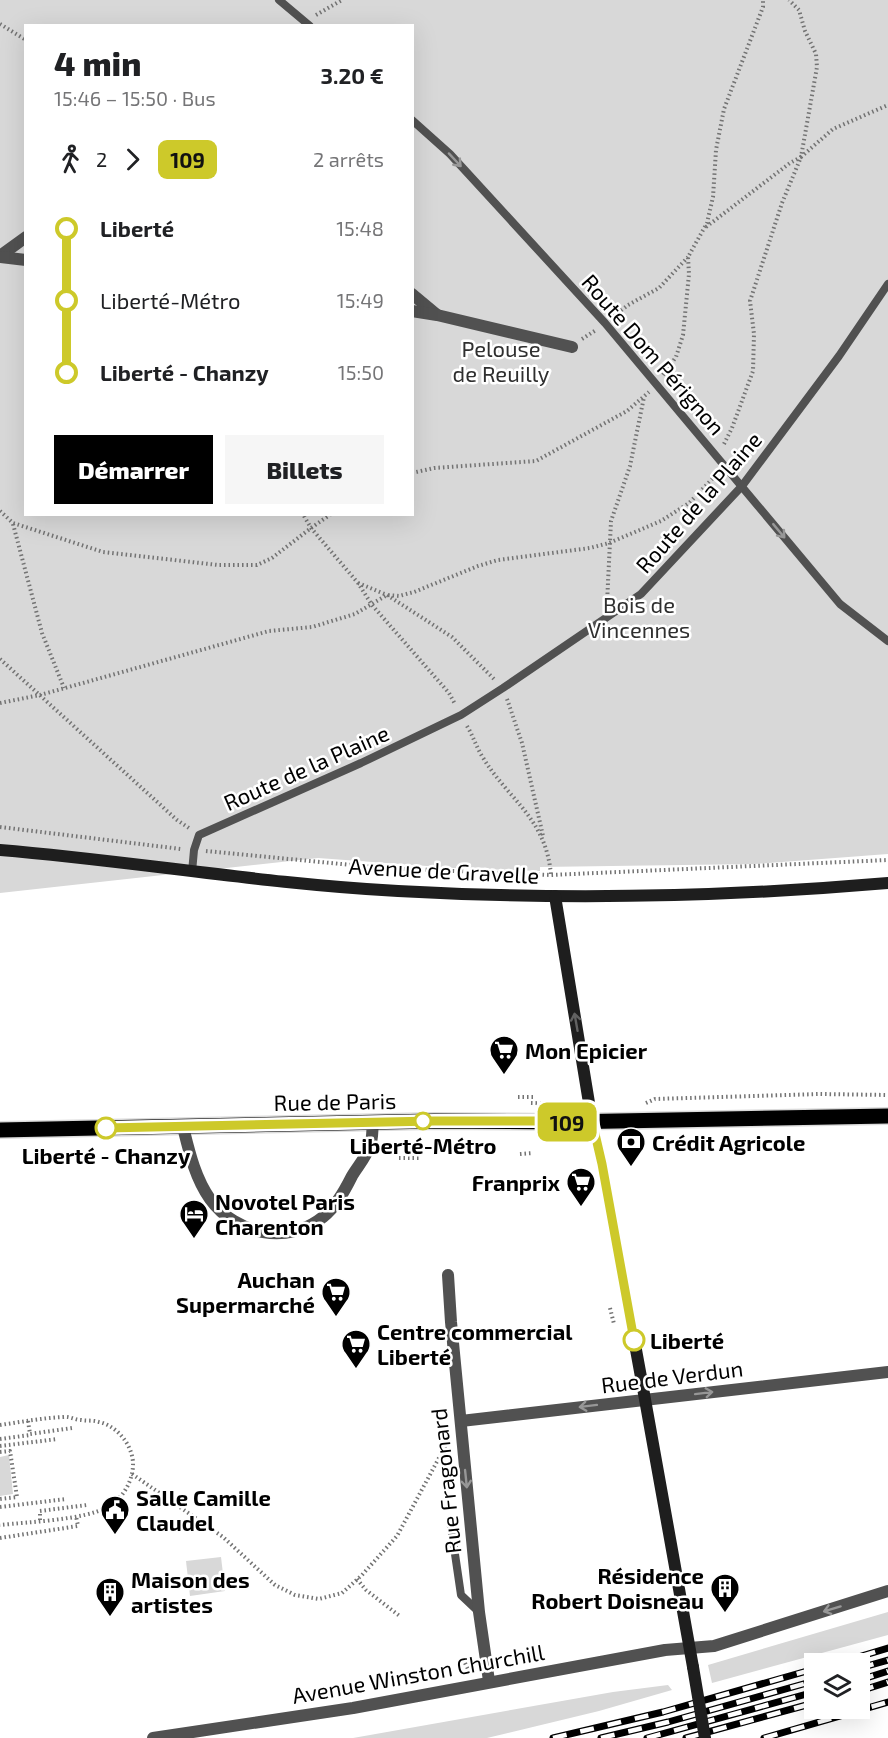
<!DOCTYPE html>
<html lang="fr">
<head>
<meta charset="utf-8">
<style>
  :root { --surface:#fff; --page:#f6f6f6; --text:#202124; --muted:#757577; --accent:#000 }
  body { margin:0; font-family:"Exo 2",sans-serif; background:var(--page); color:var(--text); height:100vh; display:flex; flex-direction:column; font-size:22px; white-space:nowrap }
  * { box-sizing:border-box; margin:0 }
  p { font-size:20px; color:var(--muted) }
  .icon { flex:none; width:33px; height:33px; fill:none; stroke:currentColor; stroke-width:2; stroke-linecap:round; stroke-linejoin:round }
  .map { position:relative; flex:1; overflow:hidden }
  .sheet { position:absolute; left:24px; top:24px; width:390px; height:492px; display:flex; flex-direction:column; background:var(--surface); border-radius:0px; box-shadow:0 6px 24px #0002 }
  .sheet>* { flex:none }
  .badge { padding:0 12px; border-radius:9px; font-size:21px; line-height:39px }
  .buttons { position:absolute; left:804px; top:1653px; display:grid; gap:12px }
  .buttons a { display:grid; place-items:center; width:66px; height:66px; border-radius:0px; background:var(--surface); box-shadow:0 6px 24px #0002; font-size:30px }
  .map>.badge { position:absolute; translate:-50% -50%; box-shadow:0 0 0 3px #fff }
  .legs { display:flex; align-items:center; gap:9px; height:66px; padding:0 30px; font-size:20px }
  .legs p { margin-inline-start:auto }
  .head { display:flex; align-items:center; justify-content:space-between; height:102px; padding:0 30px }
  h1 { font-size:33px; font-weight:800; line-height:45px }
  .action { display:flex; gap:12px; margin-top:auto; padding:12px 30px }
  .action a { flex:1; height:69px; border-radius:0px; background:var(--accent); color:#fff; font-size:24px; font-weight:800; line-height:69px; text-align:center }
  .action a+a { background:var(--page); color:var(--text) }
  ul { padding:0 30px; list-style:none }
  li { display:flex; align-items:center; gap:21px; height:72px; font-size:22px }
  li i { display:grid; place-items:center; width:9px; height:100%; margin:0 8px; background:currentColor }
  li i::after { content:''; width:15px; height:15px; margin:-8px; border:4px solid; border-radius:50%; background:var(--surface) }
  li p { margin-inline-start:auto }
  li:first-child i { background:linear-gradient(#0000 50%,currentColor 0) }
  li:last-child i { background:linear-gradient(currentColor 50%,#0000 0) }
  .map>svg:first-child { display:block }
  .green { fill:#d8d8d8; fill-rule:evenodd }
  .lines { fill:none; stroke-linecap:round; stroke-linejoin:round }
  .primary-casing { stroke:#dbdbdb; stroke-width:18 }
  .path { stroke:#737373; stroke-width:4; stroke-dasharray:1.5 3; stroke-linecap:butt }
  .lane { stroke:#515151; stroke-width:8 }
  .street { stroke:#515151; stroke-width:12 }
  .secondary { stroke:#1e1e1e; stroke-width:12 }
  .primary { stroke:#000; stroke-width:15 }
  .rail-casing { stroke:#000; stroke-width:7 }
  .rail { stroke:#fff; stroke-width:4.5; stroke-dasharray:14; stroke-linecap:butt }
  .secondary-bridge { stroke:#1e1e1e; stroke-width:12 }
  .oneway { stroke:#979797 }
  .oneway2 { stroke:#626262 }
  .line-1-casing { stroke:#fff; stroke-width:14 }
  .line-1 { stroke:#cdc92a; stroke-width:9 }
  .stop-1-dot { fill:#fff; stroke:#cdc92a; stroke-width:3 }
  .labels { text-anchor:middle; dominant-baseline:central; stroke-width:5; stroke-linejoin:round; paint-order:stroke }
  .park-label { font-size:22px; fill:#2f2f2f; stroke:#fff }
  .street-label { font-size:22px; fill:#000; stroke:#fff }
  .poi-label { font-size:22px; font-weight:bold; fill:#000; stroke:#fff; text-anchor:start }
  .stop-label { font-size:22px; font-weight:bold; fill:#000; stroke:#fff }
</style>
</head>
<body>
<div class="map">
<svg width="888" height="1738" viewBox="0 0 888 1738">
  <rect width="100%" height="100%" fill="#fff"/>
  <g class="green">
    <path d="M0 0H888V854L755 864 540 867V871L454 868 318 858 0 893ZM26 26H412V514H26Z"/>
    <path d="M9 1455 13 1494 0 1496V1457Z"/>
    <path d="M221 1557 225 1591 190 1596 186 1561Z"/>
    <path d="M888 1612V1635L712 1683 708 1665Z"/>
    <path d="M668 1685 672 1690 599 1711 487 1738H353L613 1692Z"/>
  </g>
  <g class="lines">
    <g class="primary-casing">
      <path id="primary" d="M0 1130 434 1121 564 1122 888 1116"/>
    </g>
    <g class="path">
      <path d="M316 15 342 0"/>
      <path d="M0 24 26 40"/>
      <path d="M706 227 790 163 801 157 817 67 816 54 805 31 799 10 789 0"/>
      <path d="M614 316 628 305 659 288 688 257"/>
      <path d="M582 339 596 330"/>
      <path d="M663 375 676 357 683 335 689 274 688 257 707 223 713 197 716 150 724 109 763 7V0"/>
      <path d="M724 444 732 428 753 371 754 334 750 301 782 203 801 157 833 129 888 105"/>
      <path d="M412 473 434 468 536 461 627 411 649 392"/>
      <path d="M0 511 13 523 103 552 218 565H257L272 558 311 528 331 514"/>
      <path d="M304 516 311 528 358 583 372 605 449 693 455 704"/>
      <path d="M13 524 42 633 64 688"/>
      <path d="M358 583 387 595 452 637 495 680"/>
      <path d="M607 603 611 521 630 466 644 397"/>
      <path d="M0 659 177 820 189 828"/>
      <path d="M507 699 522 743 543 836"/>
      <path d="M0 703 40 695 269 631 312 627 355 614 387 595 399 596 414 592 478 566 498 560 590 548 609 543 661 521 689 503 716 475"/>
      <path d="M467 726C473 736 476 746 482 756 508 800 546 817 551 875"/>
      <path d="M0 827 181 849"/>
      <path d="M206 851 383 868 551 875 888 860"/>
      <path d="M518 1097H533"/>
      <path d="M531 1103 569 1104"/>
      <path d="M646 1103 655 1099 820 1094 888 1095"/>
      <path d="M520 1154 533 1153"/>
      <path d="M399 1158H419"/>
      <path d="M610 1308 614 1324"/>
      <path d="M28 1421 30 1434 72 1428"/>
      <path d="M0 1425C21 1422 42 1418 63 1417 70 1416 75 1420 81 1420 87 1421 93 1420 99 1422 118 1426 134 1447 133 1466 132 1483 122 1499 108 1507 84 1520 28 1522 0 1525"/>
      <path d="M0 1439 30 1435"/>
      <path d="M0 1446 58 1439"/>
      <path d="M0 1452 10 1451 17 1497 0 1499"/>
      <path d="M132 1474 223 1537 275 1585 295 1595 319 1599 342 1593 362 1575 397 1536 447 1443"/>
      <path d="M0 1507 66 1499"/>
      <path d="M40 1520V1511L87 1505"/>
      <path d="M0 1538 78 1526 76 1516"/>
      <path d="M357 1579 366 1590 401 1617"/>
      <path d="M465 1663 468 1669"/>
    </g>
    <g class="lane">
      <path d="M279 0 310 26"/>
      <path d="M412 120 450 154 605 323 840 604 888 641"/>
      <path d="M192 872 194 850 199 835 361 763 461 715 503 688 641 594 742 486 839 356 888 284"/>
      <path d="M450 1520 461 1595 479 1612"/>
    </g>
    <g class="street">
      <path d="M0 256 26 237"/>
      <path d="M0 257 26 260"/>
      <path d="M412 294 436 314"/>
      <path d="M412 311 437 315 572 347"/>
      <path d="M183 1127C189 1151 195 1178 210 1199 236 1235 288 1245 323 1217 336 1207 345 1190 352 1176 358 1166 367 1156 370 1145 373 1138 372 1129 373 1122"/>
      <path d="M448 1275 451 1322 479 1612 489 1681"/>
      <path d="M461 1421 888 1372"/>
      <path d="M153 1738 353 1708 665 1650 714 1646 888 1591"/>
    </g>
    <g class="secondary">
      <path d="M0 850C133 861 265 884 398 891 560 900 726 897 888 883"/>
      <path d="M555 896 592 1121 602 1164 641 1377 693 1667"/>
    </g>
    <use href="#primary" class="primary"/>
    <g class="rail-casing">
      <g id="rail">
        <path d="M835 1664 888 1648"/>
        <path d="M860 1668 888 1660"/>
        <path d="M860 1680 888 1671"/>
        <path d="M860 1691 888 1682"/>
        <path d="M553 1738 663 1712 814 1669"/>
        <path d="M601 1738 668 1722 814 1681"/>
        <path d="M647 1738 814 1692"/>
        <path d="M686 1738 814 1703"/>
        <path d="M764 1738 888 1702"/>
      </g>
    </g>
    <use href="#rail" class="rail"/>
    <path class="secondary-bridge" d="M693 1667 705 1738"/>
  </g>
  <defs><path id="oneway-shaft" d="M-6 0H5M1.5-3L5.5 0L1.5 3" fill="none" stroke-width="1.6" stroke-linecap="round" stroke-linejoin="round" transform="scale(1.5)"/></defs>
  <g class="oneway">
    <use href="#oneway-shaft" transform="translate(455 160) rotate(47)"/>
    <use href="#oneway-shaft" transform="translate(779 531) rotate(50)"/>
    <use href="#oneway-shaft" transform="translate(704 1393) rotate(-7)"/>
    <use href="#oneway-shaft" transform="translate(588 1406) rotate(173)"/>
    <use href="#oneway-shaft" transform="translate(466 1479) rotate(84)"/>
    <use href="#oneway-shaft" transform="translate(832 1609) rotate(163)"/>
  </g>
  <use class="oneway2" href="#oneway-shaft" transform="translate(576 1022) rotate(-100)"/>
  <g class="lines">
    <g class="line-1-casing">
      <path id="line-1" d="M106 1128 434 1121H592L602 1164 634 1340"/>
    </g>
    <use href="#line-1" class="line-1"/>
  </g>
  <defs>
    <g id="supermarket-pin" transform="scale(1.5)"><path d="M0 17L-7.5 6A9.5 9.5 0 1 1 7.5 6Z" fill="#000" stroke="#fff"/><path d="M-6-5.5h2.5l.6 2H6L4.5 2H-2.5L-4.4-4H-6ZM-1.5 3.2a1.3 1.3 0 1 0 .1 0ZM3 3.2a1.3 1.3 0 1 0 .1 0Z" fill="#fff"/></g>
    <g id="bank-pin" transform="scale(1.5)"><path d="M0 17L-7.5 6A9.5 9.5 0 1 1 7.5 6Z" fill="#000" stroke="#fff"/><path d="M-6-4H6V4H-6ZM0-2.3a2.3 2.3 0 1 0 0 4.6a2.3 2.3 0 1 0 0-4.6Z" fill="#fff"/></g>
    <g id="hotel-pin" transform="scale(1.5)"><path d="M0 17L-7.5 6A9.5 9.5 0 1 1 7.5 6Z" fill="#000" stroke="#fff"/><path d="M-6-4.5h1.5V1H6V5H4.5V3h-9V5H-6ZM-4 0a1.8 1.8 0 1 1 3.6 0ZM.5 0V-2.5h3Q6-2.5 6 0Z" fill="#fff"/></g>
    <g id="civic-pin" transform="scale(1.5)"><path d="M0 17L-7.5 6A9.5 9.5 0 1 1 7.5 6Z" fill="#000" stroke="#fff"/><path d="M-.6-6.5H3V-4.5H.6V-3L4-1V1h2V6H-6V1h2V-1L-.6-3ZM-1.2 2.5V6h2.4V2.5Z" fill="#fff"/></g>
    <g id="building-pin" transform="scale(1.5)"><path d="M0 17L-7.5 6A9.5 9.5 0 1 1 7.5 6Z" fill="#000" stroke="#fff"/><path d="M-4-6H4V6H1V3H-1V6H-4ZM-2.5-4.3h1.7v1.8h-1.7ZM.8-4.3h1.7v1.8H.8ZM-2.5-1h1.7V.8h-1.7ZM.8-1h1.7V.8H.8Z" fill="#fff"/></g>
  </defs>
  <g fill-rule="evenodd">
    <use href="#supermarket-pin" x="504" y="1050"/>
    <use href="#bank-pin" x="631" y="1142"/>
    <use href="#supermarket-pin" x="581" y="1182"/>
    <use href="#hotel-pin" x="194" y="1214"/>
    <use href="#supermarket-pin" x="336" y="1292"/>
    <use href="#supermarket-pin" x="356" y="1344"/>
    <use href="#civic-pin" x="115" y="1510"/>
    <use href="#building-pin" x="725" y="1588"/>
    <use href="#building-pin" x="110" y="1592"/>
  </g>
  <g class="stop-1-dot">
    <circle cx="423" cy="1121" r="8"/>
    <circle cx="106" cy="1128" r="10"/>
    <circle cx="634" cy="1340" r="10"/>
  </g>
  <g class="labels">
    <g class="park-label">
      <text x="501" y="348">Pelouse<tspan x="501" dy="25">de Reuilly</tspan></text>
      <text x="639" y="604">Bois de<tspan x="639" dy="25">Vincennes</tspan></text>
    </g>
    <g class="street-label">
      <text transform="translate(654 354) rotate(49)">Route Dom Pérignon</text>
      <text transform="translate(698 502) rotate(-49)">Route de la Plaine</text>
      <text transform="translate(306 767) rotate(-24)">Route de la Plaine</text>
      <text transform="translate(444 870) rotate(3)">Avenue de Gravelle</text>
      <text transform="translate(335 1101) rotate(-1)">Rue de Paris</text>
      <text transform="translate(672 1376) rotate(-7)">Rue de Verdun</text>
      <text transform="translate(445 1481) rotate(-96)">Rue Fragonard</text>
      <text transform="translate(418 1673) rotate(-10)">Avenue Winston Churchill</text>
    </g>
    <g class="poi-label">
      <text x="525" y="1050">Mon Epicier</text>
      <text x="652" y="1142">Crédit Agricole</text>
      <text x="560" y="1182" text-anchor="end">Franprix</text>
      <text x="215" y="1201">Novotel Paris<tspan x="215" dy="25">Charenton</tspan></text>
      <text x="315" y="1279" text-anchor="end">Auchan<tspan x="315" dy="25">Supermarché</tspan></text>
      <text x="377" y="1331">Centre commercial<tspan x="377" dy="25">Liberté</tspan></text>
      <text x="136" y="1497">Salle Camille<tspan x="136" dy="25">Claudel</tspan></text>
      <text x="704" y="1575" text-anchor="end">Résidence<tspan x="704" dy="25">Robert Doisneau</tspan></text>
      <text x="131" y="1579">Maison des<tspan x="131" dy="25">artistes</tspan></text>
    </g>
    <g class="stop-label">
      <text x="423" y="1145">Liberté-Métro</text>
      <text x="106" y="1155">Liberté - Chanzy</text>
      <text x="650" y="1340" text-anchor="start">Liberté</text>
    </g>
  </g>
</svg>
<div class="buttons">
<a><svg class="icon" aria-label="layers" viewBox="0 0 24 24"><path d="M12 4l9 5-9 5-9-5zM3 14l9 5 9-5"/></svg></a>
</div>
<b class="badge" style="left:567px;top:1122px;background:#cdc92a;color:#111">109</b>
<section class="sheet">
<div class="head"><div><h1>4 min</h1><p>15:46 – 15:50 · Bus</p></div><b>3.20 €</b></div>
<div class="legs"><svg class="icon" aria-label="walk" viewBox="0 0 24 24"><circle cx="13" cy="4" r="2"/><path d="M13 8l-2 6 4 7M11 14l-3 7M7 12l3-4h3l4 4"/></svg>2<svg class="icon" aria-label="forward" viewBox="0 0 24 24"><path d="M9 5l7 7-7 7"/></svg><b class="badge" style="background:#cdc92a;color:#111">109</b><p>2 arrêts</p></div>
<ul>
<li><i style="color:#cdc92a"></i><b>Liberté</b><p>15:48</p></li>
<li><i style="color:#cdc92a"></i><span>Liberté-Métro</span><p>15:49</p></li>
<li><i style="color:#cdc92a"></i><b>Liberté - Chanzy</b><p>15:50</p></li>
</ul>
<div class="action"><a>Démarrer</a><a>Billets</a></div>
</section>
</div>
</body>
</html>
